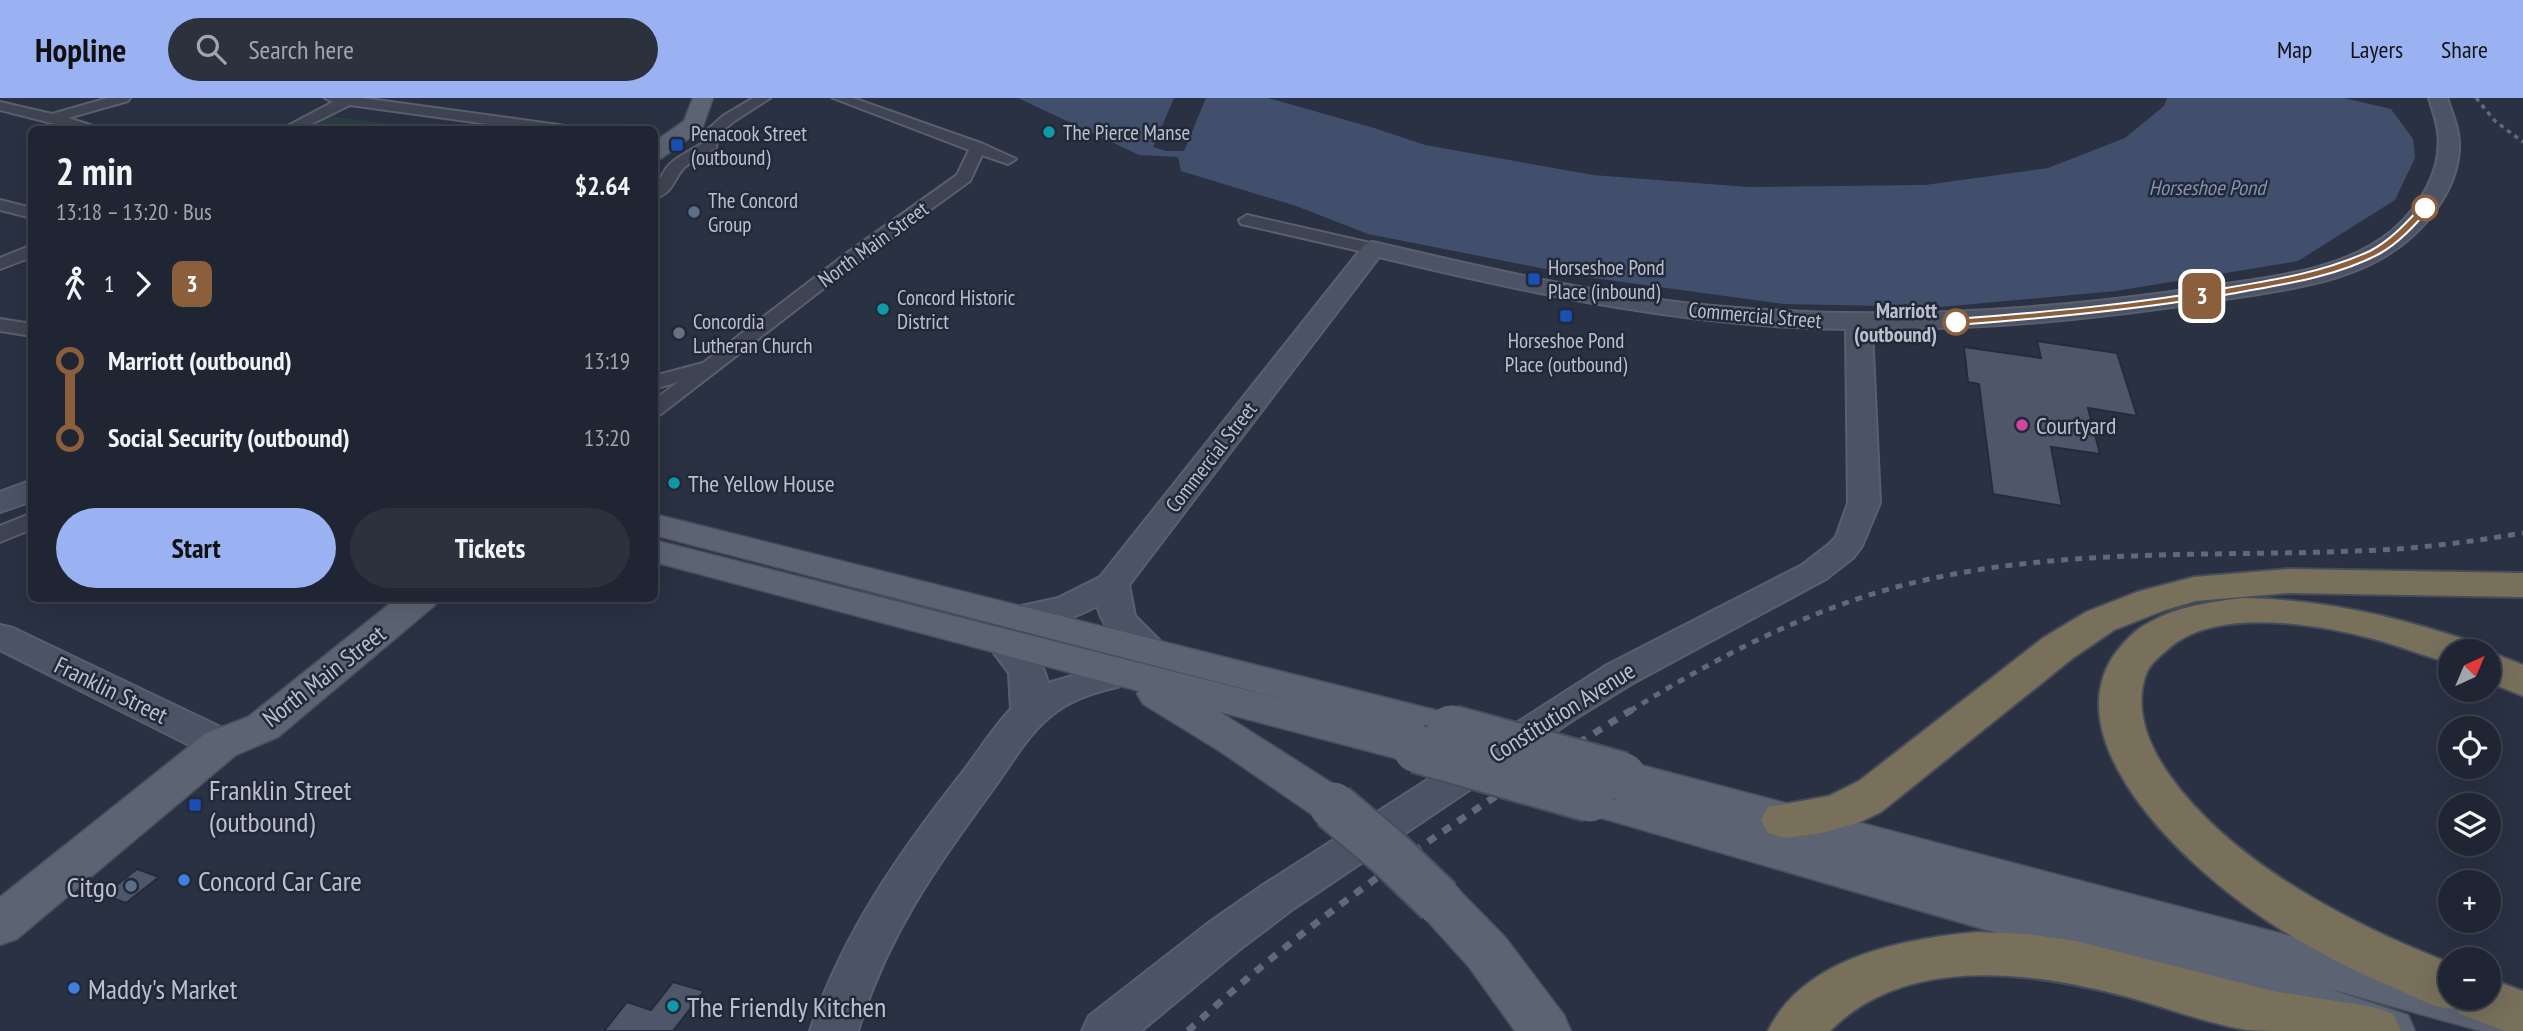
<!DOCTYPE html>
<html lang="en">
<head>
<meta charset="utf-8">
<style>
  :root { --surface:#1f2532; --page:#2c313e; --text:#f1f3f6; --muted:#a1a5ac; --line:#3c424d; --accent:#9ab2f2 }
  body { margin:0; font-family:"PT Sans Narrow",sans-serif; background:var(--page); color:var(--text); height:100vh; display:flex; flex-direction:column; font-size:26px; white-space:nowrap }
  * { box-sizing:border-box; margin:0 }
  p { font-size:23px; color:var(--muted) }
  .icon { flex:none; width:38px; height:38px; fill:none; stroke:currentColor; stroke-width:2; stroke-linecap:round; stroke-linejoin:round }
  .map { position:relative; flex:1; overflow:hidden }
  .side { position:absolute; left:28px; top:28px; width:630px; height:476px; display:flex; flex-direction:column; background:var(--surface); border-radius:10px; box-shadow:0 7px 28px #0002,0 0 0 2px var(--line) }
  .side>* { flex:none }
  .badge { padding:0 14px; border-radius:10px; font-size:24px; line-height:46px }
  .needle { width:46px; rotate:44deg }
  .tools { position:absolute; left:2438px; top:541px; display:grid; gap:14px }
  .tools a { display:grid; place-items:center; width:63px; height:63px; border-radius:50%; background:var(--surface); box-shadow:0 7px 28px #0002,0 0 0 2px var(--line); font-size:35px }
  .map>.badge { position:absolute; translate:-50% -50%; box-shadow:0 0 0 4px #fff }
  .legs { display:flex; align-items:center; gap:10px; height:77px; padding:0 28px; font-size:23px }
  .legs p { margin-inline-start:auto }
  .head { display:flex; align-items:center; justify-content:space-between; height:119px; padding:0 28px }
  h1 { font-size:38px; font-weight:800; line-height:52px }
  .button { display:flex; gap:14px; margin-top:auto; padding:14px 28px }
  .button a { flex:1; height:80px; border-radius:42px; background:var(--accent); color:#111; font-size:28px; font-weight:800; line-height:80px; text-align:center }
  .button a+a { background:var(--page); color:var(--text) }
  ul { padding:0 28px; list-style:none }
  li { display:flex; align-items:center; gap:24px; height:77px; font-size:26px }
  li i { display:grid; place-items:center; width:10px; height:100%; margin:0 9px; background:currentColor }
  li i::after { content:''; width:18px; height:18px; margin:-9px; border:5px solid; border-radius:50%; background:var(--surface) }
  li p { margin-inline-start:auto }
  li:first-child i { background:linear-gradient(#0000 50%,currentColor 0) }
  li:last-child i { background:linear-gradient(currentColor 50%,#0000 0) }
  header { display:flex; align-items:center; gap:42px; box-sizing:border-box; height:98px; padding:0 35px; background:var(--accent); color:#111 }
  header strong { font-size:33px }
  nav { display:flex; gap:38px; margin-inline-start:auto; font-size:24px }
  .search { width:490px; height:63px; background:var(--page); display:flex; align-items:center; gap:18px; box-sizing:border-box; padding:0 24px; border-radius:38px; color:var(--muted); font-size:26px }
  .map>svg:first-child { display:block }
  .green { fill:#2b3e44 }
  .water { fill:#424f6c }
  .building { fill:#4e5669; stroke:#242b3a; stroke-width:2 }
  .lines { fill:none; stroke-linecap:round; stroke-linejoin:round }
  .street-casing { stroke:#595f6d; stroke-width:4 }
  .secondary-casing { stroke:#595f6d; stroke-width:4 }
  .primary-casing { stroke:#474d5c; stroke-width:3 }
  .highway-casing { stroke:#454c5a; stroke-width:4 }
  .street { fill:#3e4452; fill-rule:evenodd }
  .secondary { fill:#4c5365; fill-rule:evenodd }
  .primary { fill:#5c6372; fill-rule:evenodd }
  .highway { fill:#78705b; fill-rule:evenodd }
  .rail-far2 { stroke:#606879; stroke-width:3.5; stroke-dasharray:4.5 4.5; stroke-linecap:butt }
  .rail-far1 { stroke:#606879; stroke-width:5; stroke-dasharray:7 7; stroke-linecap:butt }
  .rail { stroke:#606879; stroke-width:7; stroke-dasharray:9 9; stroke-linecap:butt }
  .primary-bridge-casing { stroke:#474d5c; stroke-width:51; stroke-linecap:butt }
  .primary-bridge { stroke:#5c6372; stroke-width:47 }
  .line-1 { fill:#8b5e3c; stroke:#fff; stroke-width:2 }
  .culture-dot { fill:#0f9aa8; stroke:#222938; stroke-width:2.5 }
  .transit-dot { fill:#1a4fb4; stroke:#222938; stroke-width:2.5 }
  .stop-1-dot { fill:#fff; stroke:#8b5e3c; stroke-width:3.5 }
  .service-dot { fill:#5c6f8a; stroke:#222938; stroke-width:2.5 }
  .worship-dot { fill:#6b7280; stroke:#222938; stroke-width:2.5 }
  .hotel-dot { fill:#d1479c; stroke:#222938; stroke-width:2.5 }
  .shop-dot { fill:#3f7fe0; stroke:#222938; stroke-width:2.5 }
  .labels { text-anchor:middle; dominant-baseline:central; stroke-width:5; stroke-linejoin:round; paint-order:stroke }
  .far-poi-label { font-size:21px; fill:#bbc0cc; stroke:#222938; text-anchor:start }
  .far-water-label { font-size:21px; font-style:italic; fill:#8593b1; stroke:#222938 }
  .far-street-label { font-size:21px; fill:#bbc0cc; stroke:#222938 }
  .far-stop-label { font-size:21px; font-weight:bold; fill:#bbc0cc; stroke:#222938; text-anchor:end }
  .poi-label { font-size:24px; fill:#bbc0cc; stroke:#222938; text-anchor:start }
  .street-label { font-size:24px; fill:#bbc0cc; stroke:#222938 }
  .near-poi-label { font-size:28px; fill:#bbc0cc; stroke:#222938; text-anchor:start }
</style>
</head>
<body>
<header>
<strong>Hopline</strong>
<div class="search"><svg class="icon" aria-label="search" viewBox="0 0 24 24"><circle cx="10" cy="10" r="6"/><path d="M15 15l6 6"/></svg>Search here</div>
<nav><a>Map</a><a>Layers</a><a>Share</a></nav>
</header>
<div class="map">
<svg width="2523" height="933" viewBox="0 0 2523 933">
  <rect width="100%" height="100%" fill="#293143"/>
  <path class="green" d="M329 18 429 31H301Z"/>
  <path class="water" d="M1018 0H1174L1153 49 1166 53H1184L1206 0H1268L1374 30 1425 47 1593 77 1748 89 1925 87 2048 70 2125 40 2164 8 2167 0H2344L2391 11 2413 41 2415 60 2395 102 2298 163 2116 193 1940 209 1783 206 1586 179 1368 136 1296 108 1181 73 1178 59 1139 57Z"/>
  <g class="building">
    <path d="M2037 243 2117 255 2137 318 2088 310 2100 356 2051 349 2062 408 1993 396 1979 286 1968 284 1964 249 2041 260Z"/>
    <path d="M137 771 159 779 126 805 104 797Z"/>
    <path d="M673 884 704 893 673 933H604L627 904 651 912Z"/>
  </g>
  <g class="lines">
    <g class="street-casing">
      <g id="street">
        <path d="M108 0H130L128 3 68 20 106 32H79L0 12V4L52 16Z"/>
        <path d="M325 0H362L566 28 573 32H531L350 7 299 32H280L333 4Z"/>
        <path d="M753 0H770L733 24 717 38 716 50C706 56 695 61 686 68 674 77 676 94 654 101V87C662 81 662 75 668 68 677 58 692 52 703 45L705 34 723 18Z"/>
        <path d="M833 0H853L983 46 1016 61 1008 66 982 57 970 83 855 166 661 316 654 318V302L678 284 654 291V278L703 265 843 158 957 77 969 52Z"/>
        <path d="M0 102 32 110V120L0 112Z"/>
        <path d="M1247 117 1379 147 1382 151 1373 156 1241 126 1239 122Z"/>
        <path d="M32 147V159L0 171V160Z"/>
        <path d="M0 221 32 226V238L0 233Z"/>
        <path d="M32 415V431L0 444V428Z"/>
      </g>
    </g>
    <g class="secondary-casing">
      <g id="secondary">
        <path d="M2429 0H2447C2453 17 2460 33 2459 51 2457 94 2423 135 2387 157 2338 187 2275 193 2220 202 2104 220 1989 232 1872 231L1880 405 1862 448 1853 460 1826 481 1633 585 1573 622 1293 811 1239 852 1141 933H1082L1089 918 1207 826 1263 787 1607 567 1802 467 1829 446 1836 439 1848 405 1846 231C1687 229 1533 196 1379 159L1129 487 1135 518 1169 552 1164 560C1133 568 1105 535 1097 508 1073 521 1034 534 1007 527L1002 519 1007 511 1058 500 1100 479 1365 146 1373 144C1485 170 1598 197 1713 208 1878 223 2042 214 2206 189 2268 179 2340 175 2392 133 2420 109 2443 72 2438 34 2437 23 2432 11 2429 0Z"/>
        <path d="M32 382V403L0 414V394Z"/>
        <path d="M0 527 13 530 235 636 240 646 235 656 221 660 207 656 0 552Z"/>
        <path d="M1003 532C1026 538 1043 563 1048 585L1124 563 1137 566 1142 575 1137 584C1109 591 1081 596 1057 613 1029 633 1013 664 993 691 935 771 887 837 858 933H810C843 835 899 755 962 675 979 653 993 630 1011 611L1009 575 985 543 990 535Z"/>
      </g>
    </g>
    <g class="primary-casing">
      <g id="primary">
        <path d="M693 0H713L702 31 662 60 654 62V44L684 23Z"/>
        <path d="M654 416 1451 616 1466 621 1472 631 1466 641 1451 646 1433 641 1439 651 1432 662 1417 666 1220 614 1349 696 1356 708 1349 720 1333 725 1317 720 1221 654 1143 606 1137 596 1139 593 654 464V442L1290 603 654 437Z"/>
        <path d="M397 500H440L434 508 278 639 236 657 17 841 0 847V799L206 635 248 619Z"/>
        <path d="M1622 662 2450 880V900H2488V890L2523 899V933H2481L2326 890 2408 917 2415 933H2322L2251 909 1574 712 1568 700 1574 688 1590 684 1606 688 1600 678 1606 667Z"/>
        <path d="M1439 784 1456 789 1505 839 1564 917 1571 933H1515L1469 869 1422 817 1415 803 1422 789Z"/>
      </g>
    </g>
    <g class="highway-casing">
      <g id="highway">
        <path d="M2288 471 2523 475V499L2288 495 2196 503 2165 512 2114 532 2073 560 1881 714 1860 724 1822 735 1785 740 1768 735 1761 722 1768 709 1829 698 1859 683 2043 540 2086 514 2137 494 2194 479Z"/>
        <path d="M2242 500C2321 501 2395 518 2470 543L2476 553H2450V565C2424 558 2400 548 2374 541 2318 526 2215 508 2168 551 2159 559 2149 566 2145 579 2134 614 2150 650 2170 678 2233 766 2352 827 2450 865V900H2488V880L2523 893V933H2505L2460 916 2456 909C2440 915 2413 897 2397 891 2330 863 2261 825 2206 776 2153 730 2066 635 2112 560 2121 547 2135 531 2150 524 2179 508 2210 504 2242 500Z"/>
        <path d="M2488 553 2523 567V598L2488 584Z"/>
        <path d="M1977 834 2027 836 2076 843 2273 893 2373 909 2393 916 2401 933C2365 933 2330 933 2294 933 2279 933 2261 933 2246 932 2206 925 2167 910 2128 899 2033 874 1907 855 1830 933H1768C1804 859 1903 841 1977 834Z"/>
      </g>
    </g>
    <use href="#street" class="street"/>
    <use href="#secondary" class="secondary"/>
    <use href="#primary" class="primary"/>
    <use href="#highway" class="highway"/>
    <path class="rail-far2" d="M2476 0 2495 23 2523 44"/>
    <path class="rail-far1" d="M1630 613C1717 559 1809 511 1908 486 2069 446 2233 461 2397 451 2439 448 2481 442 2523 435"/>
    <path class="rail" d="M1188 933C1320 810 1480 706 1633 611"/>
    <g class="primary-bridge-casing">
      <g id="primary-bridge">
        <path d="M1451 631 1622 678"/>
        <path d="M1417 651 1590 700"/>
        <path d="M1333 708 1390 756 1439 803"/>
      </g>
    </g>
    <use href="#primary-bridge" class="primary-bridge"/>
  </g>
  <path class="line-1" d="M2422 108 2430 110C2415 127 2399 145 2379 156 2335 179 2284 186 2236 195 2143 211 2050 220 1956 227L1951 224 1956 221C2046 214 2137 206 2226 190 2275 182 2324 174 2370 153 2391 142 2406 125 2422 108Z"/>
  <g class="culture-dot">
    <circle cx="1049" cy="34" r="7"/>
    <circle cx="883" cy="211" r="7"/>
    <circle cx="674" cy="385" r="7"/>
    <circle cx="673" cy="908" r="7"/>
  </g>
  <g class="transit-dot">
    <rect x="670" y="40" width="14" height="14" rx="3.5"/>
    <rect x="1527" y="174" width="14" height="14" rx="3.5"/>
    <rect x="1559" y="211" width="14" height="14" rx="3.5"/>
    <rect x="188" y="700" width="14" height="14" rx="3.5"/>
  </g>
  <g class="stop-1-dot">
    <circle cx="2425" cy="110" r="12"/>
    <circle cx="1956" cy="224" r="12"/>
  </g>
  <g class="service-dot">
    <circle cx="694" cy="114" r="7"/>
    <circle cx="131" cy="788" r="7"/>
  </g>
  <circle class="worship-dot" cx="679" cy="235" r="7"/>
  <circle class="hotel-dot" cx="2022" cy="327" r="7"/>
  <g class="shop-dot">
    <circle cx="184" cy="782" r="7"/>
    <circle cx="74" cy="890" r="7"/>
  </g>
  <g class="labels">
    <g class="far-poi-label">
      <text x="1063" y="34">The Pierce Manse</text>
      <text x="691" y="35">Penacook Street<tspan x="691" dy="24">(outbound)</tspan></text>
      <text x="708" y="102">The Concord<tspan x="708" dy="24">Group</tspan></text>
      <text x="1548" y="169">Horseshoe Pond<tspan x="1548" dy="24">Place (inbound)</tspan></text>
      <text x="897" y="199">Concord Historic<tspan x="897" dy="24">District</tspan></text>
      <text x="693" y="223">Concordia<tspan x="693" dy="24">Lutheran Church</tspan></text>
      <text x="1566" y="242" text-anchor="middle">Horseshoe Pond<tspan x="1566" dy="24">Place (outbound)</tspan></text>
    </g>
    <g class="far-water-label">
      <text x="2207" y="89">Horseshoe Pond</text>
    </g>
    <g class="far-street-label">
      <text transform="translate(873 146) rotate(-36)">North Main Street</text>
      <text transform="translate(1755 217) rotate(5)">Commercial Street</text>
      <text transform="translate(1211 359) rotate(-52)">Commercial Street</text>
    </g>
    <g class="far-stop-label">
      <text x="1937" y="212">Marriott<tspan x="1937" dy="24">(outbound)</tspan></text>
    </g>
    <g class="poi-label">
      <text x="2036" y="327">Courtyard</text>
      <text x="688" y="385">The Yellow House</text>
    </g>
    <g class="street-label">
      <text transform="translate(324 578) rotate(-38)">North Main Street</text>
      <text transform="translate(111 592) rotate(26)">Franklin Street</text>
      <text transform="translate(1562 614) rotate(-32)">Constitution Avenue</text>
    </g>
    <g class="near-poi-label">
      <text x="209" y="691">Franklin Street<tspan x="209" dy="32">(outbound)</tspan></text>
      <text x="198" y="782">Concord Car Care</text>
      <text x="117" y="788" text-anchor="end">Citgo</text>
      <text x="88" y="890">Maddy's Market</text>
      <text x="687" y="908">The Friendly Kitchen</text>
    </g>
  </g>
</svg>
<div class="tools">
<a><svg class="needle" viewBox="-14 -14 28 28"><path d="M0-13l5 13h-10z" fill="#e53935"/><path d="M0 13l5-13h-10z" fill="#a1a5ac"/></svg></a>
<a><svg class="icon" aria-label="locate" viewBox="0 0 24 24"><circle cx="12" cy="12" r="6"/><path d="M12 2v4M12 18v4M2 12h4M18 12h4"/></svg></a>
<a><svg class="icon" aria-label="layers" viewBox="0 0 24 24"><path d="M12 4l9 5-9 5-9-5zM3 14l9 5 9-5"/></svg></a>
<a>+</a>
<a>−</a>
</div>
<b class="badge" style="left:2202px;top:198px;background:#8b5e3c;color:#fff">3</b>
<section class="side">
<div class="head"><div><h1>2 min</h1><p>13:18 – 13:20 · Bus</p></div><b>$2.64</b></div>
<div class="legs"><svg class="icon" aria-label="walk" viewBox="0 0 24 24"><circle cx="13" cy="4" r="2"/><path d="M13 8l-2 6 4 7M11 14l-3 7M7 12l3-4h3l4 4"/></svg>1<svg class="icon" aria-label="forward" viewBox="0 0 24 24"><path d="M9 5l7 7-7 7"/></svg><b class="badge" style="background:#8b5e3c;color:#fff">3</b></div>
<ul>
<li><i style="color:#8b5e3c"></i><b>Marriott (outbound)</b><p>13:19</p></li>
<li><i style="color:#8b5e3c"></i><b>Social Security (outbound)</b><p>13:20</p></li>
</ul>
<div class="button"><a>Start</a><a>Tickets</a></div>
</section>
</div>
</body>
</html>
